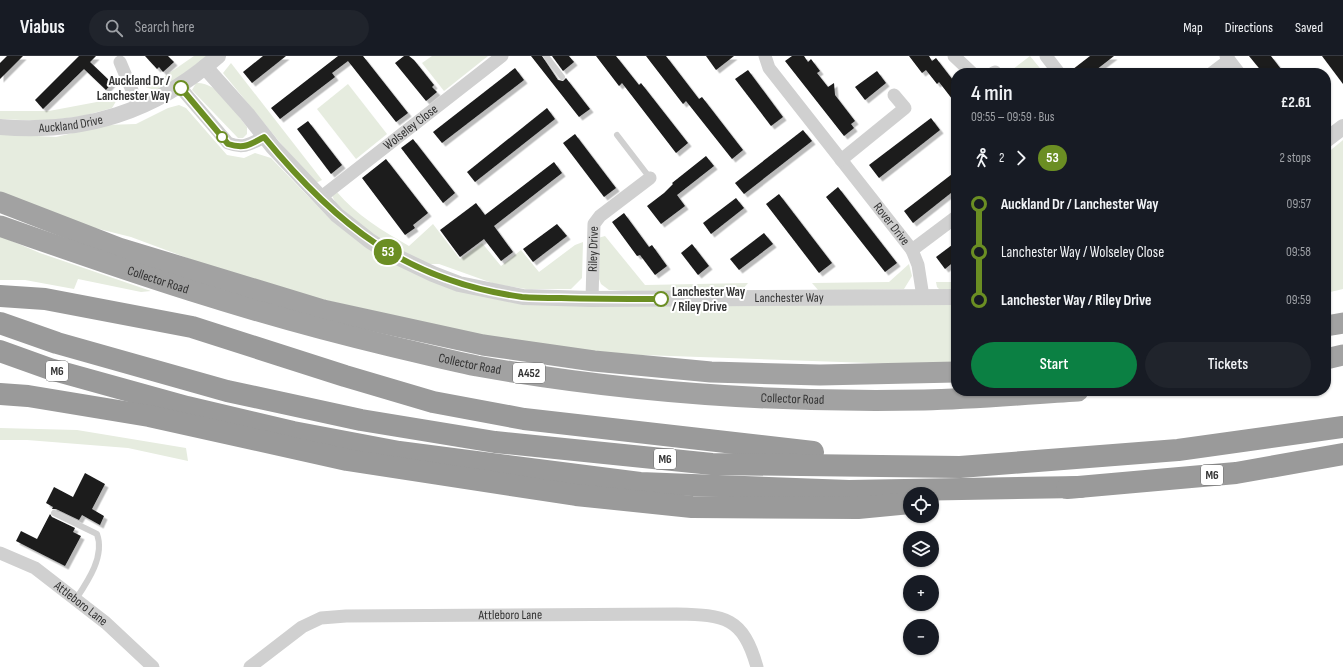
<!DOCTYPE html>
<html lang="en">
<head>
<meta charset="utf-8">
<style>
  :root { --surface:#171b24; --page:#20242c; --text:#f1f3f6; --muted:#9ea1a6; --line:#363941; --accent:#0b8043 }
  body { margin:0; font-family:"Sofia Sans Condensed",sans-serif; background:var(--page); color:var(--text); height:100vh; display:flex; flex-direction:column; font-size:15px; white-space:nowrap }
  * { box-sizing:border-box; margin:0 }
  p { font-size:13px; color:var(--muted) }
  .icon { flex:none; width:22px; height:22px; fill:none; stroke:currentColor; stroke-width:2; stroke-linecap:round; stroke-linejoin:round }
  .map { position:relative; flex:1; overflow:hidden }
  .details { position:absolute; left:951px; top:12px; width:380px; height:328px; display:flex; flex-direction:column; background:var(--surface); border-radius:16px; box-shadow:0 1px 3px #0004 }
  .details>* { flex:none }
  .badge { padding:0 8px; border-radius:13px; font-size:14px; line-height:26px }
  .fabs { position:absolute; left:903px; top:431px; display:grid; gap:8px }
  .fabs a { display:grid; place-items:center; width:36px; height:36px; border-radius:50%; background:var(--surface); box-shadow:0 1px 3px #0004; font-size:20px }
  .map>.badge { position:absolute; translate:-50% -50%; box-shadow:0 0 0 2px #fff }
  .legs { display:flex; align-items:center; gap:6px; height:44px; padding:0 20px; font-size:13px }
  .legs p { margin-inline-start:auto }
  .head { display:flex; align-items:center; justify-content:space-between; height:68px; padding:0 20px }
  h1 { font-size:22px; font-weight:600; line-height:30px }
  .primary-button { display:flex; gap:8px; margin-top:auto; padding:8px 20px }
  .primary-button a { flex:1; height:46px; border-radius:24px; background:var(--accent); color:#fff; font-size:16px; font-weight:600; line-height:46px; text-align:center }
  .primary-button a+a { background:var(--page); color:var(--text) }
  ul { padding:0 20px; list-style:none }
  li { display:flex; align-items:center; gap:14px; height:48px; font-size:15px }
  li i { display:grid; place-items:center; width:6px; height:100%; margin:0 5px; background:currentColor }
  li i::after { content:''; width:10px; height:10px; margin:-5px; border:3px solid; border-radius:50%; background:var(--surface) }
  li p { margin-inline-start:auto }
  li:first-child i { background:linear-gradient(#0000 50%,currentColor 0) }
  li:last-child i { background:linear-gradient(currentColor 50%,#0000 0) }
  header { display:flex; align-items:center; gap:24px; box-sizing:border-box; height:56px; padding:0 20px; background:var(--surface); border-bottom:1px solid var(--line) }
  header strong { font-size:19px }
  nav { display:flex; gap:22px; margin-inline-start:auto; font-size:14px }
  .search { width:280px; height:36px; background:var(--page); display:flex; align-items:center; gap:10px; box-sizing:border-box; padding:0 14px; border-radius:22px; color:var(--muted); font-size:15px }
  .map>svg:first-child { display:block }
  .green { fill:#e6ecdf }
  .building { fill:#1a1a1a; filter:url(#shadow) }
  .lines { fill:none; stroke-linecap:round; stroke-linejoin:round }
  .service { stroke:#d0d0d0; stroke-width:6 }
  .minor { stroke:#d0d0d0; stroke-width:13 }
  .tertiary { stroke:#d0d0d0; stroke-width:16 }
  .trunk { stroke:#a2a2a2; stroke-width:21 }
  .motorway { stroke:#9a9a9a; stroke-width:22 }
  .line-1-casing { stroke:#fff; stroke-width:9 }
  .line-1 { stroke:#6b8e23; stroke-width:6 }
  .stop-1-dot { fill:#fff; stroke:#6b8e23; stroke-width:2 }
  .labels { text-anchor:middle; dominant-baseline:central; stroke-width:4; stroke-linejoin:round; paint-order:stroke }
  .shield { fill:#fff; stroke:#707070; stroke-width:1 }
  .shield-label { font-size:12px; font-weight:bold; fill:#333 }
  .stop-label { font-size:13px; font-weight:bold; fill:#333; stroke:#fff; text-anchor:end }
  .street-label { font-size:13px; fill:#333; stroke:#fff }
</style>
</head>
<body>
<header>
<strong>Viabus</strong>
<div class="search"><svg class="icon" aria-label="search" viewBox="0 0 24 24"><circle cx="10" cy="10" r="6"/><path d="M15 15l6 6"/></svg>Search here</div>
<nav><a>Map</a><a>Directions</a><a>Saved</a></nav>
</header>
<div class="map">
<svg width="1343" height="611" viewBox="0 0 1343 611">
  <defs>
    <filter id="shadow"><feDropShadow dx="3.5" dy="3.5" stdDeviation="0" flood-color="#0004"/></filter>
  </defs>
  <rect width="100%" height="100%" fill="#fff"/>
  <g class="green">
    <path d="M194 0H207L178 22 158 35 145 31 155 27Z"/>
    <path d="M432 0H488L444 35 422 7Z"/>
    <path d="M1030 0 1044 17H1008Z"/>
    <path d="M231 7 322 124 314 128 223 17Z"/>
    <path d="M196 27C219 26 233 54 247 71V78L243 82H238L192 34Z"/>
    <path d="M348 28 387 78 356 103 317 53Z"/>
    <path d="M118 42 112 52 83 60 43 65 0 63V55H49Z"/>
    <path d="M179 49 186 52 227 99 244 102 255 97 271 102 331 164 493 241 956 248V306L927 309 585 297 476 278 329 245 249 225 131 181 83 169 0 137V78L56 81 106 69 136 68 168 52Z"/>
    <path d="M1343 84V233L1326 237V98Z"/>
    <path d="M337 136C356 159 383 175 409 190L433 168 460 203 482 187 501 210 521 194 539 216 575 189 583 186 582 222 571 233H526L495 228 439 208H426L366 175 336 147 332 140Z"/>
    <path d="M0 180 40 197 151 235 141 236 78 223 74 233 25 224H0Z"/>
    <path d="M605 180 645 229 748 227 743 233 646 236 609 234 601 228 599 223 598 182Z"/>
    <path d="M909 208 912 220 904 233 819 235 812 227 889 226Z"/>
    <path d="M936 226H956V234H940L937 231Z"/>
    <path d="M0 372 77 374 186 392 188 405 128 392 27 384H0Z"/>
  </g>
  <g class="building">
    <path d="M7 0H23L0 23V7Z"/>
    <path d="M79 0H96L90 6 112 27 106 34 84 13 43 53 35 44Z"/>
    <path d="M145 0H168L174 6 163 16 159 11 157 13Z"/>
    <path d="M263 0H286L252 27 243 16Z"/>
    <path d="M338 0H363L408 57 396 66 348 5 332 17 335 21 280 63 271 52Z"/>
    <path d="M404 0H409L414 4 434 29 432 31 437 36 426 45 395 7Z"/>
    <path d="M531 0H542L558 24 563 25 566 22 590 53 579 61Z"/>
    <path d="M552 0H569L574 6 563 15Z"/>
    <path d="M596 0H616L639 29 641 27 688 87 676 97 622 27 619 30Z"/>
    <path d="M646 0H666L699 43 702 41 743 94 732 103 686 45 683 48Z"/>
    <path d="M706 0H734L716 14Z"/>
    <path d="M792 0H804L808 6 811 3 820 15 817 17 828 31 834 27 835 39 855 65 851 68 854 72 844 80 785 5Z"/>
    <path d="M909 0H929L932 5 936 2 956 28V48L939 26 937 28 926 14 922 17Z"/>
    <path d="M1090 0H1114L1092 17H1068Z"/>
    <path d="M1249 0H1271L1284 17H1263Z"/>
    <path d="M1322 0H1343V28Z"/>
    <path d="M515 12 524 24 442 87 433 76Z"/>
    <path d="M748 14 783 61 771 70 735 23Z"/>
    <path d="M877 15 886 27 865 44 855 31Z"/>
    <path d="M547 52 555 63 475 126 467 116Z"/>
    <path d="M931 62 940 74 879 122 869 109Z"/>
    <path d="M308 65 342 109 331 118 297 73Z"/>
    <path d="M803 74 812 85 744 138 735 127Z"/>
    <path d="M575 78 616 132 604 141 563 87Z"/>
    <path d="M413 83 455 137 443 147 401 92Z"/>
    <path d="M706 100 714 110 677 139 685 150 661 168 647 150 664 137 673 128 672 127Z"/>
    <path d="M386 103 428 157 413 169 415 172 405 179 362 122Z"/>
    <path d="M554 106 562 117 494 170 513 196 501 205 484 183 460 201 440 174 476 147 485 159Z"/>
    <path d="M956 115V133L913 167 904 155Z"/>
    <path d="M838 131 897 207 885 216 826 141Z"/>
    <path d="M779 138 832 207 819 217 766 148Z"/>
    <path d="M736 142 744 152 711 178 703 167Z"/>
    <path d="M624 157 649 191 652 189 667 210 655 219 640 199 637 200 612 166Z"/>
    <path d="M557 168 567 180 533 206 523 193Z"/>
    <path d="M764 177 773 188 739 214 730 203Z"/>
    <path d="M956 186V204L945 213 936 201Z"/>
    <path d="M692 188 709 210 698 219 681 197Z"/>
    <path d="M85 417 105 428 92 453 104 460 100 469 82 459 79 464 56 453H52L53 451 46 447 54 431 73 441Z"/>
    <path d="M50 458 52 461 75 472 73 476 81 480 65 510 16 485 21 475 37 483Z"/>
  </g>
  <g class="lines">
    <g class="service">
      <path d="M546 0 562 21"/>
      <path d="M617 79 650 122"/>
      <path d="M54 457 97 478C105 500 88 525 76 543"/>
    </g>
    <g class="minor">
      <path id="s1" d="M765 0 769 12 912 194 918 209 923 241"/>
      <path d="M954 0 972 17"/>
      <path d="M1046 0 1059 17"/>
      <path d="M1226 0 1239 17"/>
      <path d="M120 6 139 51"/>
      <path d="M993 17 995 16"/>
      <path d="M1212 17 1229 4"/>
      <path d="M180 31 228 87C244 93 250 88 264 81"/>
      <path d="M841 104 905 52 894 39"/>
      <path id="s2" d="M320 142 502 0"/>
      <path d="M912 194 956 161"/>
      <path id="s3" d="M592 243 594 168 600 160 650 122"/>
      <path id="s4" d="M0 497 35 512 106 567 153 611"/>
      <path id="s5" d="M250 611 302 571 321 562 346 560 677 558C725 559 743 561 757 611"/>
    </g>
    <g class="tertiary">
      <path id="s6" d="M205 11 247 58 273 91 337 159 370 185 389 197 433 218 459 228 523 241 592 243 956 241"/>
      <path id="s7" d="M0 71C84 78 155 56 218 0"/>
      <path d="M1326 84 1343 71"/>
    </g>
    <g class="trunk">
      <path d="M0 146 119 192 323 254 483 289 594 305 711 316 820 319 956 316"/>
      <path id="s8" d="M0 170C127 215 254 258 386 289 416 296 447 304 477 310 624 336 775 347 924 344 975 343 1027 338 1078 335"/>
      <path d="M1326 270 1343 267"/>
      <path d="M1326 303 1343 299"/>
    </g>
    <g class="motorway">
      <path d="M0 240 45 243 192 271 345 320 433 346 524 363 813 396"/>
      <path d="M0 267 57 287 227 335 361 364 495 386 712 408 960 411 1178 394 1343 371"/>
      <path d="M0 295 50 313 187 351 293 376 399 396 640 427 849 435 1080 431"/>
      <path d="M0 338 28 340 149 360 347 404 576 439 692 451 858 452 910 447"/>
      <path d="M1067 432 1236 417 1343 398"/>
    </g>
  </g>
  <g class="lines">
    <g class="line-1-casing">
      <path id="line-1" d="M181 32 228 88C244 93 250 89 264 81 336 169 406 225 522 241 534 242 548 242 561 242 594 243 627 243 661 243"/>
    </g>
    <use href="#line-1" class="line-1"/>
  </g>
  <g class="stop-1-dot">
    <circle cx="181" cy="32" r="7"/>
    <circle cx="222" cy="81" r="5"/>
    <circle cx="661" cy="243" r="7"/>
  </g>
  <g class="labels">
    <g class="shield">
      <rect x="46" y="305" width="22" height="20" rx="3"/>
      <rect x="513" y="307" width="32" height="20" rx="3"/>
      <rect x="654" y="393" width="22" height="20" rx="3"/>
      <rect x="1201" y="409" width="22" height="20" rx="3"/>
    </g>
    <g class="shield-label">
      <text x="57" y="315">M6</text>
      <text x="529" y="317">A452</text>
      <text x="665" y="403">M6</text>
      <text x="1212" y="419">M6</text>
    </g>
    <g class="stop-label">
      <text x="170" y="25">Auckland Dr /<tspan x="170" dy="15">Lanchester Way</tspan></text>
      <text x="672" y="236" text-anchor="start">Lanchester Way<tspan x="672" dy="15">/ Riley Drive</tspan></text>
    </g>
    <g class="street-label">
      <text stroke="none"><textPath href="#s7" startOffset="71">Auckland Drive</textPath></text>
      <text stroke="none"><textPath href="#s2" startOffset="115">Wolseley Close</textPath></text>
      <text stroke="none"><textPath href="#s1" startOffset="211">Rover Drive</textPath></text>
      <text stroke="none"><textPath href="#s3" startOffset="50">Riley Drive</textPath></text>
      <text stroke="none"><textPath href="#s8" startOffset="167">Collector Road</textPath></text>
      <text stroke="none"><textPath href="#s6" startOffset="671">Lanchester Way</textPath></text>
      <text stroke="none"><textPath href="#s8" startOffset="490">Collector Road</textPath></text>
      <text stroke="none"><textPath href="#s8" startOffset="815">Collector Road</textPath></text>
      <text stroke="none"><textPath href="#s4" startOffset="96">Attleboro Lane</textPath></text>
      <text stroke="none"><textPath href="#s5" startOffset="276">Attleboro Lane</textPath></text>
    </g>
  </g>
</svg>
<div class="fabs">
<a><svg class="icon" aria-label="locate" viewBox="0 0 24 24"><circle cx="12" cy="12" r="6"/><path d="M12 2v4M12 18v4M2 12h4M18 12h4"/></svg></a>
<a><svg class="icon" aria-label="layers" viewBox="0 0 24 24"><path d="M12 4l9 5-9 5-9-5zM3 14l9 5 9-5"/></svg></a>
<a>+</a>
<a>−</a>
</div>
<b class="badge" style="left:388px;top:196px;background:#6b8e23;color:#fff">53</b>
<section class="details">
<div class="head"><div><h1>4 min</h1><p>09:55 – 09:59 · Bus</p></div><b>£2.61</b></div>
<div class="legs"><svg class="icon" aria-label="walk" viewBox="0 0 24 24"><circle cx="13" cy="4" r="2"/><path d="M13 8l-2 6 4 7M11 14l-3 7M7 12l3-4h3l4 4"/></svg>2<svg class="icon" aria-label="forward" viewBox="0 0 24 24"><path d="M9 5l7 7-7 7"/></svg><b class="badge" style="background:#6b8e23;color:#fff">53</b><p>2 stops</p></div>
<ul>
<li><i style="color:#6b8e23"></i><b>Auckland Dr / Lanchester Way</b><p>09:57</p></li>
<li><i style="color:#6b8e23"></i><span>Lanchester Way / Wolseley Close</span><p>09:58</p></li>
<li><i style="color:#6b8e23"></i><b>Lanchester Way / Riley Drive</b><p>09:59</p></li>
</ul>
<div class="primary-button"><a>Start</a><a>Tickets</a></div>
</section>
</div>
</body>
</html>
